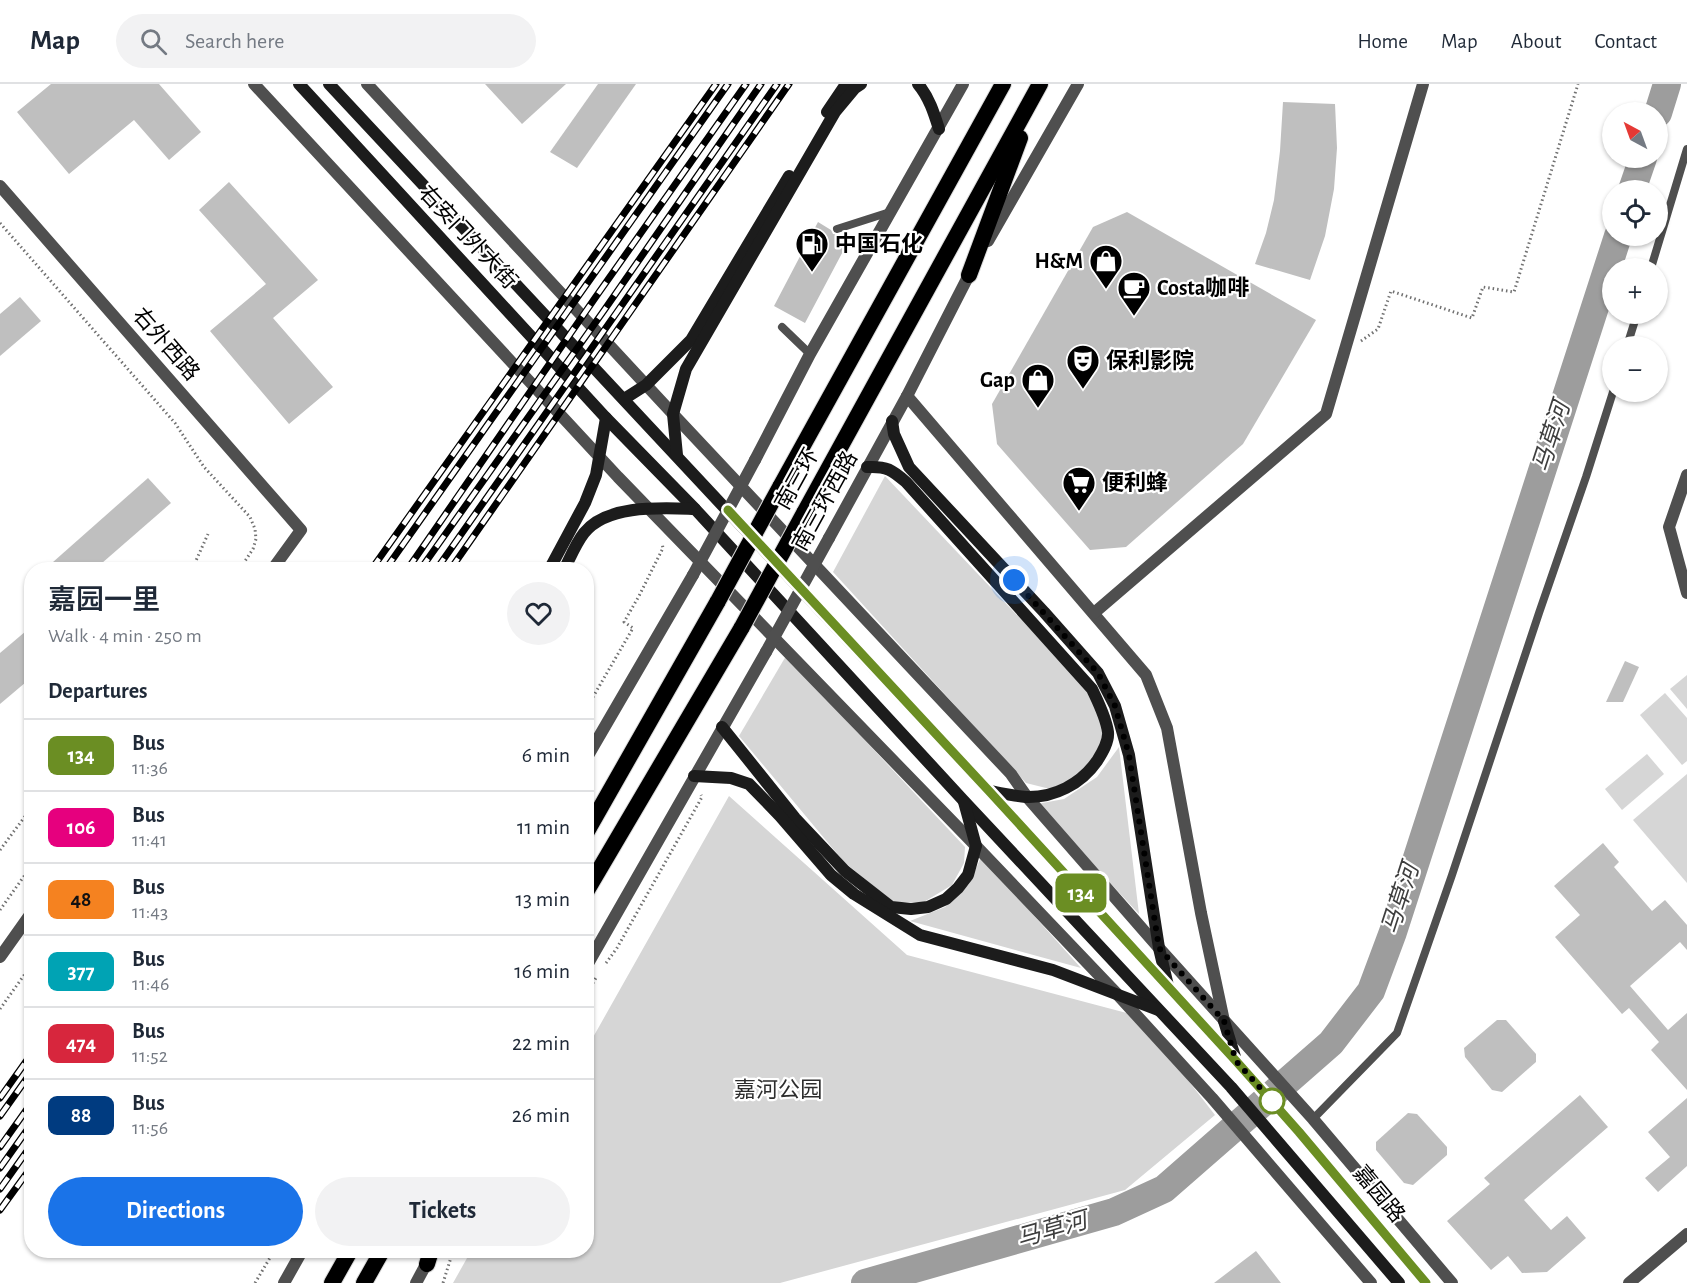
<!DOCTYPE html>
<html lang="en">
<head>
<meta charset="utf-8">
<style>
  :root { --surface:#fff; --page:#f2f2f3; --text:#1f2937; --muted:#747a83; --line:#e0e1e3; --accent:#1a73e8 }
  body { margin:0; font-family:"Alegreya Sans","Noto Sans SC",sans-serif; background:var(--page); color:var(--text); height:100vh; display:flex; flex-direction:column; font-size:22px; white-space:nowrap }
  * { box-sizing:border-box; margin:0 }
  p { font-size:20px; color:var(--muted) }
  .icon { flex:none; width:33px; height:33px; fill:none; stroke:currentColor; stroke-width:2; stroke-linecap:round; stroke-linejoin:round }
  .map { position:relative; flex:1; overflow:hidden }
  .side { position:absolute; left:24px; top:478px; width:570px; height:696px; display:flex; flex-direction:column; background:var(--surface); border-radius:24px; box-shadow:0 2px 4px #0004 }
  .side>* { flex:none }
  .badge { padding:0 12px; border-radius:9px; font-size:21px; line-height:39px }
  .needle { width:39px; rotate:319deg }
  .buttons { position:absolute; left:1602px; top:18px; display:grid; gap:12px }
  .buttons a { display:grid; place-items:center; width:66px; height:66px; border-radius:50%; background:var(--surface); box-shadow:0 2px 4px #0004; font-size:30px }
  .you { position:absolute; width:30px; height:30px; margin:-15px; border:4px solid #fff; border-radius:50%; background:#1a73e8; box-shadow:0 0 0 9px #1a73e833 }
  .map>.badge { position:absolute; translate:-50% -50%; box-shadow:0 0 0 3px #fff }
  h2 { padding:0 24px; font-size:22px; line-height:54px }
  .round { display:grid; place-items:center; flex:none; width:63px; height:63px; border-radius:32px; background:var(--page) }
  .head { display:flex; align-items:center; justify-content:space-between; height:102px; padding:0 24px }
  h1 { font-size:28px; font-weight:600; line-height:45px }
  .button { display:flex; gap:12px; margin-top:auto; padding:12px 24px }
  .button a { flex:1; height:69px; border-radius:36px; background:var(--accent); color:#fff; font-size:24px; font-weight:600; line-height:69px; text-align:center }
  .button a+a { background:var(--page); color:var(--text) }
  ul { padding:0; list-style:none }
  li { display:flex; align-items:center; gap:18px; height:72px; padding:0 24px; border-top:2px solid var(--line) }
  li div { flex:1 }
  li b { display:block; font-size:22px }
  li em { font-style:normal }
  li .badge { min-width:66px; font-weight:700; text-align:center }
  header { display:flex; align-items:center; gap:36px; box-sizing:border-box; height:84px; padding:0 30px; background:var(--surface); border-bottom:2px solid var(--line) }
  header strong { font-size:28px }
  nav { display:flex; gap:33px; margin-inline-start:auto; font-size:21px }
  .search { width:420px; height:54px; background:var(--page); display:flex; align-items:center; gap:15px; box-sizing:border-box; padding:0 21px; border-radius:33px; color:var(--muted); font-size:22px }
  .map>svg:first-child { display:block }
  .green { fill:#d6d6d6 }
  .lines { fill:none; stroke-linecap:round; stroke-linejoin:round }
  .river { stroke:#9d9d9d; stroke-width:28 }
  .building { fill:#bfbfbf }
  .trunk-casing { stroke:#dbdbdb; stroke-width:18 }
  .path { stroke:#717171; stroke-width:3; stroke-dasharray:1.5 3; stroke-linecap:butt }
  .service { stroke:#4f4f4f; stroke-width:8 }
  .minor { stroke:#4f4f4f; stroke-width:12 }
  .tertiary { stroke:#4f4f4f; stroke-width:12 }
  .secondary { stroke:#1c1c1c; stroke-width:12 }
  .trunk { stroke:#000; stroke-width:16 }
  .rail-casing { stroke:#000; stroke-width:7 }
  .rail { stroke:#fff; stroke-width:4.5; stroke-dasharray:14; stroke-linecap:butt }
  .trunk-bridge-casing { stroke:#dbdbdb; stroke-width:18; stroke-linecap:butt }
  .tertiary-bridge { stroke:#4f4f4f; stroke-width:12 }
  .trunk-bridge { stroke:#000; stroke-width:16 }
  .line-casing { stroke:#fff; stroke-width:14 }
  .line { stroke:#6b8e23; stroke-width:9 }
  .walk { stroke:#000; stroke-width:6; stroke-dasharray:0 10.8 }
  .stop-dot { fill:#fff; stroke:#6b8e23; stroke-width:3 }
  .labels { text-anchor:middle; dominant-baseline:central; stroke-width:4.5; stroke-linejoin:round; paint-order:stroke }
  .street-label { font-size:22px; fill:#000; stroke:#fff }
  .poi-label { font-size:22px; font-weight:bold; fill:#000; stroke:#fff; text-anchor:start }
  .park-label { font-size:22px; fill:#2d2d2d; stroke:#fff }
  .water-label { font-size:24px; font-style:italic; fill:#3e3e3e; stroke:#fff }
</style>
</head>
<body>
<header>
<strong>Map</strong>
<div class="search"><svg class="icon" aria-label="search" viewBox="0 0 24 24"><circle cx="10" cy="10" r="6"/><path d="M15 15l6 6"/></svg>Search here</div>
<nav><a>Home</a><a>Map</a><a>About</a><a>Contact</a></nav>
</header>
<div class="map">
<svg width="1687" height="1199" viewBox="0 0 1687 1199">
  <rect width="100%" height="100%" fill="#fff"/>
  <g class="green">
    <path d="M885 392 1088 606 1105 647 1101 664 1077 693 1050 705 1026 699 833 488Z"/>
    <path d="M786 572 965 763 964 779 952 801 924 818H893L844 778 739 652Z"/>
    <path d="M1687 591V625L1670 605Z"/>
    <path d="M1665 609 1687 634V677L1682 681 1640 631Z"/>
    <path d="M1119 663 1139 830 1037 720 1064 715 1097 693Z"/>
    <path d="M1647 670 1664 690 1622 726 1605 705Z"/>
    <path d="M1687 690V799L1633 736Z"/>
    <path d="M729 712 907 871 1138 932 1215 1031 1125 1106 780 1199H453L471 1167H586L587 964Z"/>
    <path d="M981 773 1081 884 910 837 945 823 969 800Z"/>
  </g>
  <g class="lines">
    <g class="river">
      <path d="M1658 29 1667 0"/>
      <path d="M1632 106 1643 74"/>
      <path d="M865 1199 1114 1128 1164 1105 1331 959 1371 907 1393 848 1618 152"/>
    </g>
  </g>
  <g class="building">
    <path d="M51 0H159L201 48 169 76 134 36 69 90 17 28Z"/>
    <path d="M485 0H566L522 40Z"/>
    <path d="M598 0H636L577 84 550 68Z"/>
    <path d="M1283 18 1335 20 1337 64 1334 105 1325 152 1310 196 1255 180 1266 149 1274 116 1280 67Z"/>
    <path d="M229 98 318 196 273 234 333 303 289 340 210 247 266 200 199 126Z"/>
    <path d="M1127 128 1316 236 1243 360 1126 463 1090 466 997 360 992 320 1093 143Z"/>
    <path d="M818 138 831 146 833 150 839 151 849 156 805 239 774 222Z"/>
    <path d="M20 213 41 237 0 272V230Z"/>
    <path d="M148 394 171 419 94 486H44Z"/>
    <path d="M32 542V593L0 620V569Z"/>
    <path d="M1625 577 1639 583 1623 618H1606Z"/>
    <path d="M1603 759 1619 778 1614 783 1652 827 1665 816 1687 841V866L1680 858 1630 902 1668 946 1687 929V1006L1651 966 1659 958 1629 924 1622 930 1555 853 1580 831 1554 802Z"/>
    <path d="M1497 936H1506L1536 970V978L1502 1008 1492 1006 1465 973 1464 964Z"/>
    <path d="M1580 1011 1608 1043 1524 1116 1551 1146 1567 1132 1586 1154 1547 1188 1522 1189 1508 1172 1491 1186 1447 1137 1490 1100 1484 1094Z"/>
    <path d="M1687 1014V1082L1658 1108 1645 1094 1670 1073 1648 1048Z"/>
    <path d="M1408 1029 1417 1030 1447 1063V1071L1413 1101 1404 1099 1376 1066V1058Z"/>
    <path d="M1256 1167 1281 1199H1214Z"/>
  </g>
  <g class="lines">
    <g class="trunk-casing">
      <g id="trunk">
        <path d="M969 191 1020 54"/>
        <path d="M780 403 1003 0"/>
        <path d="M804 429 1040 0"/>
        <path d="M586 749 718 517"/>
        <path d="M586 808 742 543"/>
        <path d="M427 1180 431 1167"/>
        <path d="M332 1199 350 1167"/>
        <path d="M364 1199 382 1167"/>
      </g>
    </g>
    <g class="path">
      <path d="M0 139 175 339 204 383 250 433 255 445 256 455 253 465 239 486"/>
      <path d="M1361 257 1378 245 1391 207 1472 234 1483 203 1514 208 1578 0"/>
      <path d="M188 486 194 481 208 450"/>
      <path d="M586 625 633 544 624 538 639 512 663 464 662 459"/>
      <path d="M0 766 32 723"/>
      <path d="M0 826 32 781"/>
      <path d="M606 879 617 864 702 713 701 711"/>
      <path d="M586 911 597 892"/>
      <path d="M0 925 32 880"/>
      <path d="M255 1199 274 1167"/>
      <path d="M443 1199 453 1167"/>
    </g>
    <g class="service">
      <path d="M837 145 890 128"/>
      <path d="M1651 184 1687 65"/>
      <path d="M782 243 810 270"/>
      <path d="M1627 262 1637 230"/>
      <path d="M1313 1035 1397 949 1452 791 1539 529 1586 393 1613 308"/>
    </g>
    <g class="minor">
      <path d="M907 312 1146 591 1167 644 1201 829 1224 937"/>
      <path d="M1094 529 1326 330 1423 0"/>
    </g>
    <g class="tertiary">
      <path d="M254 0 618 393 976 762 1118 911 1212 1014 1371 1199"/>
      <path d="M367 0 673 330 1011 690 1027 713 1159 864 1313 1035 1452 1199"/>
      <path d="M0 102 301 446 272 486"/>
      <path d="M988 157 1078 0"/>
      <path d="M755 376 810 270 963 0"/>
      <path d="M1687 391 1669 443 1687 509"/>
      <path d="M829 454 907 312 972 185"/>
      <path d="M586 675 693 491"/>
      <path d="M0 873 32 828"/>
      <path d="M586 883 766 568"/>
      <path d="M284 1199 302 1167"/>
      <path d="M416 1199 430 1173"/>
      <path d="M1629 1199 1687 1150"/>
    </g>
    <g class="secondary">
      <path d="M299 0 606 334 695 425 963 716 1231 1003 1399 1199"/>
      <path d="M329 0 989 707 1236 977 1299 1048 1426 1199"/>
      <path d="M918 0C929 13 934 29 939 45"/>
      <path d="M827 28 846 0"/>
      <path d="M624 315 646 301 691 256 789 92"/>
      <path d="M892 337 894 350 909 383 1044 528 1098 589 1115 622 1129 671 1159 864 1168 902"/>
      <path d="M677 371 673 330 686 285 835 28 855 4 861 0"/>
      <path d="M867 383C887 382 892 386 906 398L1092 605C1098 618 1106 633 1108 648 1109 658 1102 669 1097 677 1081 700 1054 714 1026 713 1014 712 1001 709 989 707"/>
      <path d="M549 486 585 419 596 391 606 334"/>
      <path d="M564 486C570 474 576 459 584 449 607 420 662 424 695 425"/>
      <path d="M722 643 795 734 845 787 891 823 911 825 928 823 946 815 958 804 968 791 976 762 964 718"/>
      <path d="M694 692 731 694 749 700 780 732 831 791 854 810 920 851 1053 886 1158 926"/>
      <path d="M1224 937 1235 973"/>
    </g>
    <use href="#trunk" class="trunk"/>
    <g class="rail-casing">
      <g id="rail">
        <path d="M371 486 716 0"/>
        <path d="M385 486 728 0"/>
        <path d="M407 486 595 214 746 0"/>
        <path d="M420 486 605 225 761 0"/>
        <path d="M436 486 777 0"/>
        <path d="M450 486 789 0"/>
        <path d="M0 1014 32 969"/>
        <path d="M0 1032 32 987"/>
        <path d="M0 1063 32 1018"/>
        <path d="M0 1084 32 1039"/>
        <path d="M0 1105 32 1060"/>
        <path d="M0 1126 32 1082"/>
      </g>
    </g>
    <use href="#rail" class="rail"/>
    <g class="trunk-bridge-casing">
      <g id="trunk-bridge">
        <path d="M718 517 780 403"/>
        <path d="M742 543 804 429"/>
      </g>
    </g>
    <g class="tertiary-bridge">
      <path d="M693 491 755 376"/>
      <path d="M766 568 829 454"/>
    </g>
    <use href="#trunk-bridge" class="trunk-bridge"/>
  </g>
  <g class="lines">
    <g class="line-casing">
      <path id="line" d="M728 426 989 707 1236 977 1299 1048 1426 1199"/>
    </g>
    <use href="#line" class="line"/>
    <path class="walk" d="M1014 496 1098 589 1115 622 1129 671 1159 864 1224 937 1236 977 1272 1017"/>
  </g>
  <defs>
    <g id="fuel-pin" transform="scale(1.725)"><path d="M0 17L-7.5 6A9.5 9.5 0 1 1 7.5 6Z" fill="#000" stroke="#fff"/><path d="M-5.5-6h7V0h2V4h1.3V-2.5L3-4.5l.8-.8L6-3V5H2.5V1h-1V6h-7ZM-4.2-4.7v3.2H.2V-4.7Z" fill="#fff"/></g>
    <g id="shop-pin" transform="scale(1.725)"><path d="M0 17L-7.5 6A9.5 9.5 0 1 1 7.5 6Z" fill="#000" stroke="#fff"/><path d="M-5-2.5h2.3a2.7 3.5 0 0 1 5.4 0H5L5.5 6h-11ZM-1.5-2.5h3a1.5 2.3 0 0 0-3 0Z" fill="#fff"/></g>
    <g id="cafe-pin" transform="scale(1.725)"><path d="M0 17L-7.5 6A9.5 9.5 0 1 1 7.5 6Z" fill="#000" stroke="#fff"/><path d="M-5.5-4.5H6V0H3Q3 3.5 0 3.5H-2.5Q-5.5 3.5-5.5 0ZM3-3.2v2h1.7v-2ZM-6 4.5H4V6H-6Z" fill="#fff"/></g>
    <g id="theatre-pin" transform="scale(1.725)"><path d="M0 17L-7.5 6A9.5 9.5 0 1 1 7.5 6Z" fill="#000" stroke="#fff"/><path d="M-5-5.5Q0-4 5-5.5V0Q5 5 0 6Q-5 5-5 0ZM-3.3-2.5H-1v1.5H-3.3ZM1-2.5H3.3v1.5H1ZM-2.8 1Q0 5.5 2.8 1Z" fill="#fff"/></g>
    <g id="supermarket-pin" transform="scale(1.725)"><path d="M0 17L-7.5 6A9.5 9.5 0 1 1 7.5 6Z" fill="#000" stroke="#fff"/><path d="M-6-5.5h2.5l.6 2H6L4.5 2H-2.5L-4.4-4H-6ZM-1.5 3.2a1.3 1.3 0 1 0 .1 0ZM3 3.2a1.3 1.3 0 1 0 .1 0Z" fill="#fff"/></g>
  </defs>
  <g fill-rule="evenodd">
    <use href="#fuel-pin" x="812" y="160"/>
    <use href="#shop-pin" x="1106" y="177"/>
    <use href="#cafe-pin" x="1134" y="204"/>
    <use href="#theatre-pin" x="1083" y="277"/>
    <use href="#shop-pin" x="1038" y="296"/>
    <use href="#supermarket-pin" x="1079" y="399"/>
  </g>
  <circle class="stop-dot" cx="1272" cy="1017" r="12"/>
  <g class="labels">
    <g class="street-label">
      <text transform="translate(468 153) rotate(47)">右安门外大街</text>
      <text transform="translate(166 260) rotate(49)">右外西路</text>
      <text transform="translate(797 395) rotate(-61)">南三环</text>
      <text transform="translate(825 417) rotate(-61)">南三环西路</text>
      <text transform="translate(1379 1110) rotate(50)">嘉园路</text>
    </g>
    <g class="poi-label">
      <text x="835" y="160">中国石化</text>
      <text x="1083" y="177" text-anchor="end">H&amp;M</text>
      <text x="1157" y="204">Costa咖啡</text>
      <text x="1106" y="277">保利影院</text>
      <text x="1015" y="296" text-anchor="end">Gap</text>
      <text x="1102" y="399">便利蜂</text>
    </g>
    <g class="park-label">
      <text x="778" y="1006">嘉河公园</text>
    </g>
    <g class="water-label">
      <text transform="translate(1552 353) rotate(-72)">马草河</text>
      <text transform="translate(1401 815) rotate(-72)">马草河</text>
      <text transform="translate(1052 1146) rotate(-16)">马草河</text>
    </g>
  </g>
</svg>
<div class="buttons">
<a><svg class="needle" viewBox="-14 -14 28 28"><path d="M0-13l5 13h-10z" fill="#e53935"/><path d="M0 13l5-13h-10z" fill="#747a83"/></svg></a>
<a><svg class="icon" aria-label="locate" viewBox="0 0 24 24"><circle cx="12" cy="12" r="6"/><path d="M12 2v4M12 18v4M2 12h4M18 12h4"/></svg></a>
<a>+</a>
<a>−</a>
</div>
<div class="you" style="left:1014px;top:496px"></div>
<b class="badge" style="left:1081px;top:809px;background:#6b8e23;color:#fff">134</b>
<section class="side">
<div class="head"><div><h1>嘉园一里</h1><p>Walk · 4 min · 250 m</p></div><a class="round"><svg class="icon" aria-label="heart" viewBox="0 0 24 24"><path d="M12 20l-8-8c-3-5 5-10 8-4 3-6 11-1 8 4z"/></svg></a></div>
<h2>Departures</h2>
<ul>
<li><span class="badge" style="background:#6b8e23;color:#fff">134</span><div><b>Bus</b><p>11:36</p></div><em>6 min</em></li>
<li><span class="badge" style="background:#e6007e;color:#fff">106</span><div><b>Bus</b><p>11:41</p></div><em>11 min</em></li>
<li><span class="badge" style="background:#f58220;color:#111">48</span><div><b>Bus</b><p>11:43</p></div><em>13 min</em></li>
<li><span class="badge" style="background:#00a3b4;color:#fff">377</span><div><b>Bus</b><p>11:46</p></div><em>16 min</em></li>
<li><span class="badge" style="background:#d7263d;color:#fff">474</span><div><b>Bus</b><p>11:52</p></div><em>22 min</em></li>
<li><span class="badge" style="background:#003b80;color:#fff">88</span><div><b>Bus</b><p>11:56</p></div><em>26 min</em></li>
</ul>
<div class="button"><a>Directions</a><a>Tickets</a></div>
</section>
</div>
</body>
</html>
